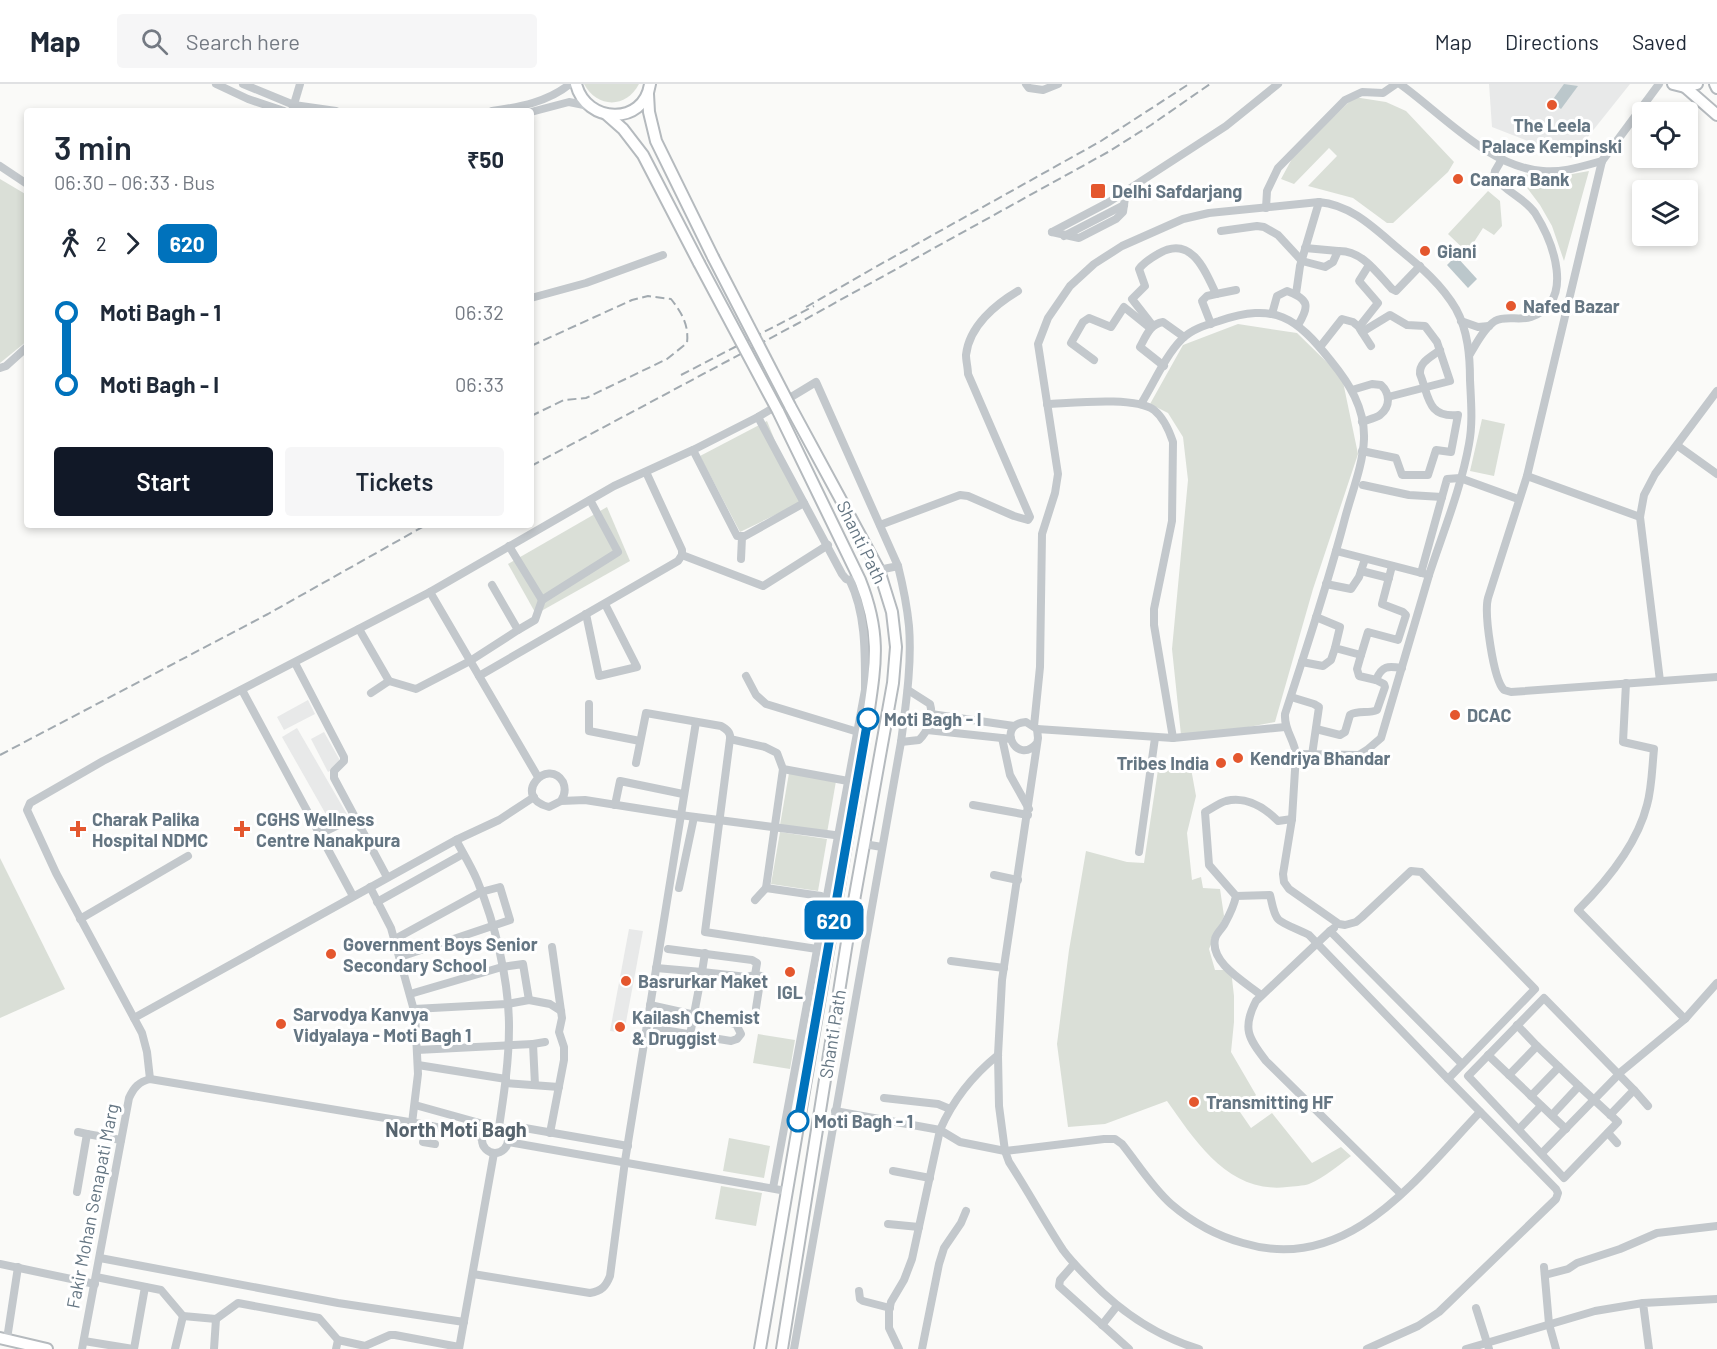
<!DOCTYPE html>
<html lang="en">
<head>
<meta charset="utf-8">
<style>
  :root { --surface:#fff; --page:#f6f6f7; --text:#1f2937; --muted:#747a83; --line:#e0e1e3; --accent:#111827 }
  body { margin:0; font-family:Barlow,sans-serif; background:var(--page); color:var(--text); height:100vh; display:flex; flex-direction:column; font-size:22px; white-space:nowrap }
  * { box-sizing:border-box; margin:0 }
  p { font-size:20px; color:var(--muted) }
  .icon { flex:none; width:33px; height:33px; fill:none; stroke:currentColor; stroke-width:2; stroke-linecap:round; stroke-linejoin:round }
  .map { position:relative; flex:1; overflow:hidden }
  .side { position:absolute; left:24px; top:24px; width:510px; height:420px; display:flex; flex-direction:column; background:var(--surface); border-radius:6px; box-shadow:0 3px 9px #0003 }
  .side>* { flex:none }
  .badge { padding:0 12px; border-radius:9px; font-size:21px; line-height:39px }
  .buttons { position:absolute; left:1632px; top:18px; display:grid; gap:12px }
  .buttons a { display:grid; place-items:center; width:66px; height:66px; border-radius:6px; background:var(--surface); box-shadow:0 3px 9px #0003; font-size:30px }
  .map>.badge { position:absolute; translate:-50% -50%; box-shadow:0 0 0 3px #fff }
  .legs { display:flex; align-items:center; gap:9px; height:66px; padding:0 30px; font-size:20px }
  .legs p { margin-inline-start:auto }
  .head { display:flex; align-items:center; justify-content:space-between; height:102px; padding:0 30px }
  h1 { font-size:33px; font-weight:600; line-height:45px }
  .primary-button { display:flex; gap:12px; margin-top:auto; padding:12px 30px }
  .primary-button a { flex:1; height:69px; border-radius:6px; background:var(--accent); color:#fff; font-size:24px; font-weight:600; line-height:69px; text-align:center }
  .primary-button a+a { background:var(--page); color:var(--text) }
  ul { padding:0 30px; list-style:none }
  li { display:flex; align-items:center; gap:21px; height:72px; font-size:22px }
  li i { display:grid; place-items:center; width:9px; height:100%; margin:0 8px; background:currentColor }
  li i::after { content:''; width:15px; height:15px; margin:-8px; border:4px solid; border-radius:50%; background:var(--surface) }
  li p { margin-inline-start:auto }
  li:first-child i { background:linear-gradient(#0000 50%,currentColor 0) }
  li:last-child i { background:linear-gradient(currentColor 50%,#0000 0) }
  header { display:flex; align-items:center; gap:36px; box-sizing:border-box; height:84px; padding:0 30px; background:var(--surface); border-bottom:2px solid var(--line) }
  header strong { font-size:28px }
  nav { display:flex; gap:33px; margin-inline-start:auto; font-size:21px }
  .search { width:420px; height:54px; background:var(--page); display:flex; align-items:center; gap:15px; box-sizing:border-box; padding:0 21px; border-radius:6px; color:var(--muted); font-size:22px }
  .map>svg:first-child { display:block }
  .built { fill:#e8e9e9 }
  .green { fill:#dadfd7 }
  .water { fill:#bbc7cb }
  .lines { fill:none; stroke-linecap:round; stroke-linejoin:round }
  .major-casing { stroke:#b5babe; stroke-width:14 }
  .minor { stroke:#c3c8cc; stroke-width:8 }
  .major { stroke:#fff; stroke-width:10 }
  .rail { stroke:#a2aab0; stroke-width:2; stroke-dasharray:9 4.5; stroke-linecap:butt }
  .major-bridge-casing { stroke:#b5babe; stroke-width:14; stroke-linecap:butt }
  .major-bridge { stroke:#fff; stroke-width:10 }
  .line-1-casing { stroke:#fff; stroke-width:14 }
  .line-1 { stroke:#0072bc; stroke-width:9 }
  .poi-dot { fill:#e4572e; stroke:#fff; stroke-width:2 }
  .stop-1-dot { fill:#fff; stroke:#0072bc; stroke-width:3 }
  .labels { text-anchor:middle; dominant-baseline:central; stroke-width:6; stroke-linejoin:round; paint-order:stroke }
  .poi-label { font-size:18px; font-weight:bold; fill:#657683; stroke:#fff; text-anchor:start }
  .street-label { font-size:18px; fill:#657683; stroke:#fff }
  .stop-label { font-size:18px; font-weight:bold; fill:#657683; stroke:#fff; text-anchor:start }
  .neighbourhood-label { font-size:20px; font-weight:bold; fill:#57646e; stroke:#fff }
</style>
</head>
<body>
<header>
<strong>Map</strong>
<div class="search"><svg class="icon" aria-label="search" viewBox="0 0 24 24"><circle cx="10" cy="10" r="6"/><path d="M15 15l6 6"/></svg>Search here</div>
<nav><a>Map</a><a>Directions</a><a>Saved</a></nav>
</header>
<div class="map">
<svg width="1717" height="1265" viewBox="0 0 1717 1265">
  <rect width="100%" height="100%" fill="#fafaf8"/>
  <g class="built">
    <path d="M1489 0H1630L1571 74 1492 43Z"/>
    <path d="M308 616 315 630 284 646 277 633Z"/>
    <path d="M297 644 348 732 332 741 282 653Z"/>
    <path d="M324 648 342 680 328 688 311 655Z"/>
    <path d="M629 845 643 847 624 949 610 947Z"/>
  </g>
  <g class="green">
    <path d="M584 0H639C626 25 597 24 584 0Z"/>
    <path d="M1354 13 1386 18 1406 27 1454 78 1448 88 1393 139H1387L1353 114 1308 102 1337 72 1329 64 1294 100 1281 95 1294 71Z"/>
    <path d="M1589 87 1564 177 1552 142 1540 121 1516 89 1550 94Z"/>
    <path d="M0 95 27 111V257L0 279Z"/>
    <path d="M1488 107 1500 117 1502 142 1494 151 1483 144 1474 158 1470 171 1448 150Z"/>
    <path d="M1238 240 1297 249 1342 293 1358 370 1313 505 1275 638 1228 647 1181 651 1172 565 1188 396 1183 353 1168 329 1150 320 1183 261Z"/>
    <path d="M1482 335 1505 340 1494 392 1470 387Z"/>
    <path d="M767 337 800 419 740 448 700 372Z"/>
    <path d="M607 423 630 477 536 530 508 480Z"/>
    <path d="M1159 679H1190L1196 712 1187 749 1192 796 1201 793 1203 804 1220 805 1224 832 1209 865 1215 886H1231L1234 912V938L1231 968 1256 1011 1240 1028 1251 1044 1272 1029 1312 1079 1341 1063 1351 1072C1339 1081 1325 1093 1309 1100 1303 1102 1294 1102 1287 1103 1229 1110 1196 1058 1167 1017L1105 1040 1068 1043 1057 960 1069 866 1086 767 1127 778 1144 779Z"/>
    <path d="M789 689 836 697 827 749 780 741Z"/>
    <path d="M780 748 827 755 818 807 771 800Z"/>
    <path d="M0 774 65 905 0 934Z"/>
    <path d="M758 950 795 956 790 985 753 979Z"/>
    <path d="M729 1054 770 1062 764 1094 723 1087Z"/>
    <path d="M721 1102 762 1109 756 1142 715 1135Z"/>
  </g>
  <g class="water">
    <path d="M1564 0 1578 2 1561 25 1551 18Z"/>
    <path d="M1456 172 1477 195 1468 204 1447 181Z"/>
  </g>
  <g class="lines">
    <g class="major-casing">
      <g id="major">
        <path d="M576 0C586 40 644 42 650 0"/>
        <path d="M1673 0 1685 3 1697 0"/>
        <path d="M1715 0 1717 4"/>
        <path d="M1685 3 1717 31"/>
        <path d="M648 10 649 28 656 57 713 173"/>
        <path d="M606 30 623 45 643 71 699 179"/>
        <path d="M0 1254 47 1265"/>
        <path d="M760 1265 868 632C876 578 881 549 860 496L778 327"/>
        <path d="M782 1265 850 839 893 599 896 563 892 528 879 486 790 322"/>
      </g>
    </g>
    <g class="minor">
      <path d="M216 0 248 15 284 27"/>
      <path d="M243 0 294 21 336 27"/>
      <path d="M1026 0 1029 4 1043 6 1058 0"/>
      <path d="M1400 0C1442 30 1490 84 1543 87 1563 89 1583 82 1602 77"/>
      <path d="M1659 0 1602 77 1527 392 1488 514C1484 529 1493 595 1504 606L1511 608 1717 593"/>
      <path d="M292 27 300 0"/>
      <path d="M492 27C520 23 548 18 570 0"/>
      <path d="M531 28 569 18 589 22"/>
      <path d="M0 82 27 100"/>
      <path d="M1266 124 1267 107 1278 84 1345 16 1362 8 1383 9 1396 0"/>
      <path d="M1221 147 1257 142 1264 143 1278 151 1302 177 1325 183 1333 178 1338 167 1305 164"/>
      <path d="M1052 148 1109 118 1226 42 1278 0"/>
      <path d="M1052 148 1079 154 1116 135 1123 128 1126 107"/>
      <path d="M1064 152 1124 121"/>
      <path d="M1338 167C1362 166 1377 189 1392 205L1396 207 1420 182"/>
      <path d="M1296 210 1300 182 1319 118C1352 121 1375 145 1400 166 1421 183 1442 201 1456 225 1468 247 1470 272 1470 296 1471 317 1473 339 1469 360 1461 405 1443 448 1429 491"/>
      <path d="M531 214 586 199 663 171"/>
      <path d="M1272 230 1277 212 1287 207C1309 215 1310 222 1298 241"/>
      <path d="M1461 237 1478 243 1489 242"/>
      <path d="M1211 240 1202 217 1207 212 1216 210"/>
      <path d="M1153 242 1132 215 1145 202 1139 185C1144 178 1151 174 1158 170 1191 150 1205 186 1216 210L1236 206"/>
      <path d="M1360 245 1371 262"/>
      <path d="M1362 248 1390 231 1407 241 1425 242 1437 258 1450 297 1388 313"/>
      <path d="M1320 263 1342 235 1353 238 1359 243 1378 219 1359 197 1369 181"/>
      <path d="M1470 270C1477 259 1484 244 1495 237 1506 231 1519 237 1531 233 1576 217 1553 158 1535 129 1525 114 1505 108 1494 92L1495 87 1502 75"/>
      <path d="M1094 276 1071 259 1083 238 1089 234 1111 243 1124 223 1150 244"/>
      <path d="M1164 282 1140 263C1146 252 1150 240 1163 238L1184 253"/>
      <path d="M0 284 6 282 27 263"/>
      <path d="M1352 306 1372 300 1381 301C1390 309 1391 322 1380 331 1376 334 1367 336 1362 338"/>
      <path d="M1047 320C1072 319 1135 312 1154 326 1164 334 1169 346 1173 358L1172 437 1154 525V541L1173 654"/>
      <path d="M1141 320C1154 299 1165 272 1182 255 1192 245 1206 241 1219 237 1275 218 1296 233 1331 277 1349 299 1365 324 1364 355 1363 381 1352 408 1345 434 1328 500 1306 565 1285 630 1284 646 1294 655 1296 670L1292 735 1283 790 1284 798 1289 805 1339 840 1345 841 1356 838 1362 833 1411 787 1421 788 1535 905 1448 995 1556 1105 1558 1109 1556 1115 1439 1228 1418 1242 1367 1265"/>
      <path d="M758 333 842 490 846 495 854 497"/>
      <path d="M1678 362 1717 390"/>
      <path d="M693 366 737 452H745L804 419"/>
      <path d="M1362 367 1396 374 1402 391H1428L1436 366 1451 368 1458 331C1427 334 1429 312 1420 290 1419 278 1431 273 1440 266"/>
      <path d="M1527 392 1640 433"/>
      <path d="M1363 401 1409 411 1442 413"/>
      <path d="M880 441 960 411 968 412 1014 432 1028 436 1030 433 968 290C968 284 966 277 966 271 969 242 996 220 1018 207"/>
      <path d="M509 462 542 516 618 468 590 416"/>
      <path d="M682 471 763 502 828 461"/>
      <path d="M741 475 742 453"/>
      <path d="M1361 487 1389 494"/>
      <path d="M1421 489 1447 395 1460 394 1518 415"/>
      <path d="M1326 500 1351 505 1359 493 1365 475"/>
      <path d="M492 501 518 546 535 536 542 516"/>
      <path d="M430 508 538 693"/>
      <path d="M586 530 599 592 637 583 605 520"/>
      <path d="M1316 533 1340 543 1335 564 1361 571 1368 548 1398 556 1406 531 1403 528 1382 520 1392 482"/>
      <path d="M359 545 389 597"/>
      <path d="M1361 571 1357 585 1359 592 1376 596C1382 581 1388 582 1402 584"/>
      <path d="M1302 578 1323 582 1331 576 1335 564"/>
      <path d="M295 579 344 673V677L334 687V694L387 793"/>
      <path d="M479 592 678 477 682 471V466L646 388"/>
      <path d="M746 592 756 611 766 620 858 648"/>
      <path d="M1660 597 1640 433 1644 411 1655 390 1717 307"/>
      <path d="M1626 599 1623 658 1654 665C1652 684 1652 703 1647 721 1637 761 1606 798 1578 826L1685 935"/>
      <path d="M242 606 353 812"/>
      <path d="M371 609 389 597 416 605 470 577 518 546"/>
      <path d="M1291 613 1314 620 1319 623 1312 671"/>
      <path d="M589 620V647L640 657"/>
      <path d="M931 630 1014 642"/>
      <path d="M1034 642 1040 583 1042 450 1055 409 1058 390 1038 260 1048 234 1070 202 1094 180 1122 162 1183 135 1209 129 1319 118"/>
      <path d="M1037 645 1173 654 1285 643"/>
      <path d="M1316 645 1340 651 1345 648 1350 631C1358 626 1369 630 1377 626L1385 603 1384 600 1376 596"/>
      <path d="M927 646 1011 655"/>
      <path d="M1002 654 1010 691 1029 725"/>
      <path d="M730 655 765 663 777 669 783 685 848 697"/>
      <path d="M901 658 919 656C928 647 934 633 930 620L908 606"/>
      <path d="M1037 659C1017 683 995 640 1026 638L1037 645 1038 654 1002 896 998 971 999 1022 1005 1067 1009 1078C1028 1107 1044 1137 1063 1166 1071 1177 1081 1187 1091 1197 1122 1229 1156 1252 1199 1265"/>
      <path d="M1296 670 1359 671 1367 666 1381 654 1429 491 1336 467"/>
      <path d="M636 679 646 629 721 642C726 645 731 648 730 655L705 848 817 865"/>
      <path d="M561 717C565 711 566 705 563 698 548 672 510 713 549 723L561 717 585 716 680 731 842 752"/>
      <path d="M615 721 620 697 683 710"/>
      <path d="M973 721 1028 731"/>
      <path d="M320 750 355 733"/>
      <path d="M456 756C463 769 471 782 477 796 495 839 509 896 509 943 509 977 504 1010 499 1043"/>
      <path d="M864 760 882 763"/>
      <path d="M1139 768 1155 654"/>
      <path d="M994 791 1018 796"/>
      <path d="M370 803 391 844 415 930 418 990 412 1039"/>
      <path d="M679 804 694 733"/>
      <path d="M766 804 821 812"/>
      <path d="M1236 812 1270 811C1272 818 1273 829 1278 835 1282 840 1302 847 1309 851L1448 995"/>
      <path d="M755 816 766 804 783 685"/>
      <path d="M377 818 463 770"/>
      <path d="M80 835 188 772"/>
      <path d="M1334 844 1330 847 1462 980"/>
      <path d="M1330 847 1256 917C1242 944 1248 954 1266 977L1401 1110"/>
      <path d="M395 855 481 808 500 803 510 836 400 873"/>
      <path d="M668 865 752 876 757 879 755 891 747 893 702 888 690 951"/>
      <path d="M951 877 1004 884"/>
      <path d="M656 884 702 888 705 869"/>
      <path d="M755 891 761 892 756 924"/>
      <path d="M410 910 502 883 523 880 529 916 507 920 414 925"/>
      <path d="M1261 911C1245 898 1210 879 1215 855 1216 849 1223 844 1225 839 1230 830 1234 822 1236 812L1209 781 1205 728C1211 725 1219 719 1226 717 1247 712 1264 723 1278 737L1292 735"/>
      <path d="M529 916 550 920 561 927"/>
      <path d="M650 921 736 940 741 950 737 955 731 957 657 945"/>
      <path d="M134 934 456 756 499 736 534 713"/>
      <path d="M1517 941 1537 962"/>
      <path d="M417 966 533 960"/>
      <path d="M1488 971 1566 1045"/>
      <path d="M418 981 506 995"/>
      <path d="M1509 991 1537 962 1559 983"/>
      <path d="M150 995 147 968 142 949 56 789 27 726 30 719 103 677 430 508 614 402 693 366 758 333 816 298 898 482 879 486"/>
      <path d="M506 999 559 1003"/>
      <path d="M535 1001 533 960 545 958"/>
      <path d="M1579 1002 1618 1038 1564 1094 1468 992 1544 914 1634 1006 1610 1031"/>
      <path d="M1634 1006 1648 1022"/>
      <path d="M1531 1012 1559 983 1579 1002 1552 1031"/>
      <path d="M884 1014 938 1020 950 1025"/>
      <path d="M415 1021 494 1043"/>
      <path d="M835 1027 940 1046 960 1058 1005 1067 1104 1055H1115L1122 1060C1138 1080 1152 1103 1171 1120 1192 1138 1217 1152 1243 1159 1348 1191 1416 1095 1480 1028"/>
      <circle cx="495" cy="1056" r="13"/>
      <path d="M502 1045 519 1043 628 1062"/>
      <path d="M1519 1045 1541 1022"/>
      <path d="M78 1048 87 1050"/>
      <path d="M550 1049 564 976V963L559 948 562 934 552 863"/>
      <path d="M1608 1049 1617 1059"/>
      <path d="M423 1058 435 1060"/>
      <path d="M508 1058 786 1107"/>
      <path d="M1542 1069 1622 987 1685 935 1717 899"/>
      <path d="M893 1087 930 1094"/>
      <path d="M773 1104 865 606C865 570 866 530 850 497"/>
      <path d="M77 1108 87 1050 121 1056"/>
      <path d="M888 1140 919 1143"/>
      <path d="M100 1174 338 1219 464 1238"/>
      <path d="M0 1180 95 1200"/>
      <path d="M1074 1180 1060 1196 1059 1202 1129 1265"/>
      <path d="M1544 1183 1549 1240 1556 1265"/>
      <path d="M473 1190 590 1209C602 1207 606 1202 610 1192L625 1077 696 638"/>
      <path d="M1545 1191 1568 1185 1577 1179 1620 1165 1657 1149 1717 1142"/>
      <path d="M96 1193 161 1206 183 1232 216 1235 238 1219 319 1234 338 1256"/>
      <path d="M859 1207 860 1215 863 1217 890 1224"/>
      <path d="M1476 1224 1489 1265"/>
      <path d="M1102 1241 1117 1222"/>
      <path d="M7 1255 18 1183"/>
      <path d="M84 1257 133 1265"/>
      <path d="M82 1265 129 1014C134 1003 139 998 150 995L427 1041 482 1053"/>
      <path d="M134 1265 145 1203"/>
      <path d="M175 1265 183 1232"/>
      <path d="M214 1265 216 1235"/>
      <path d="M336 1265 338 1256 365 1262 390 1251H395L459 1263"/>
      <path d="M459 1265 494 1069"/>
      <path d="M794 1265 901 658C906 619 912 580 909 542 907 522 903 502 898 482"/>
      <path d="M899 1265 889 1244V1227L891 1218 904 1196 912 1175 940 1046C953 1016 972 992 998 971"/>
      <path d="M922 1265 939 1180 944 1164 961 1139 966 1127"/>
      <path d="M1466 1265 1595 1227 1643 1219"/>
      <path d="M1649 1265 1643 1219 1717 1215"/>
    </g>
    <use href="#major" class="major"/>
    <g class="rail">
      <path d="M806 223 872 185 1101 57 1189 0"/>
      <path d="M531 262 632 216 648 212 671 215C682 229 689 241 687 259L667 275 586 314 564 316 531 332"/>
      <path d="M681 291 814 222"/>
      <path d="M531 382 795 241 1108 68 1151 41 1210 0"/>
      <path d="M0 671 268 530 426 441"/>
    </g>
    <g class="major-bridge-casing">
      <g id="major-bridge">
        <path d="M713 173 790 322"/>
        <path d="M699 179 778 327"/>
      </g>
    </g>
    <use href="#major-bridge" class="major-bridge"/>
  </g>
  <g class="lines">
    <g class="line-1-casing">
      <path id="line-1" d="M798 1037 868 635"/>
    </g>
    <use href="#line-1" class="line-1"/>
  </g>
  <g class="poi-dot">
    <circle cx="1552" cy="21" r="6"/>
    <circle cx="1458" cy="95" r="6"/>
    <rect x="1090" y="99" width="16" height="16" rx="3"/>
    <circle cx="1425" cy="167" r="6"/>
    <circle cx="1511" cy="222" r="6"/>
    <circle cx="1455" cy="631" r="6"/>
    <circle cx="1238" cy="674" r="6"/>
    <circle cx="1221" cy="679" r="6"/>
    <path d="M75 736h6v6h6v6h-6v6h-6v-6h-6v-6h6z"/>
    <path d="M239 736h6v6h6v6h-6v6h-6v-6h-6v-6h6z"/>
    <circle cx="331" cy="870" r="6"/>
    <circle cx="790" cy="888" r="6"/>
    <circle cx="626" cy="897" r="6"/>
    <circle cx="281" cy="940" r="6"/>
    <circle cx="620" cy="943" r="6"/>
    <circle cx="1194" cy="1018" r="6"/>
  </g>
  <g class="stop-1-dot">
    <circle cx="868" cy="635" r="10"/>
    <circle cx="798" cy="1037" r="10"/>
  </g>
  <g class="labels">
    <g class="poi-label">
      <text x="1552" y="41" text-anchor="middle">The Leela<tspan x="1552" dy="21">Palace Kempinski</tspan></text>
      <text x="1470" y="95">Canara Bank</text>
      <text x="1112" y="107">Delhi Safdarjang</text>
      <text x="1437" y="167">Giani</text>
      <text x="1523" y="222">Nafed Bazar</text>
      <text x="1467" y="631">DCAC</text>
      <text x="1250" y="674">Kendriya Bhandar</text>
      <text x="1209" y="679" text-anchor="end">Tribes India</text>
      <text x="92" y="735">Charak Palika<tspan x="92" dy="21">Hospital NDMC</tspan></text>
      <text x="256" y="735">CGHS Wellness<tspan x="256" dy="21">Centre Nanakpura</tspan></text>
      <text x="343" y="860">Government Boys Senior<tspan x="343" dy="21">Secondary School</tspan></text>
      <text x="638" y="897">Basrurkar Maket</text>
      <text x="790" y="908" text-anchor="middle">IGL</text>
      <text x="293" y="930">Sarvodya Kanvya<tspan x="293" dy="21">Vidyalaya - Moti Bagh 1</tspan></text>
      <text x="632" y="933">Kailash Chemist<tspan x="632" dy="21">&amp; Druggist</tspan></text>
      <text x="1206" y="1018">Transmitting HF</text>
    </g>
    <g class="street-label">
      <text transform="translate(862 458) rotate(64)">Shanti Path</text>
      <text transform="translate(832 950) rotate(-81)">Shanti Path</text>
      <text transform="translate(92 1122) rotate(-79)">Fakir Mohan Senapati Marg</text>
    </g>
    <g class="stop-label">
      <text x="884" y="635">Moti Bagh - I</text>
      <text x="814" y="1037">Moti Bagh - 1</text>
    </g>
    <g class="neighbourhood-label">
      <text x="456" y="1045">North Moti Bagh</text>
    </g>
  </g>
</svg>
<div class="buttons">
<a><svg class="icon" aria-label="locate" viewBox="0 0 24 24"><circle cx="12" cy="12" r="6"/><path d="M12 2v4M12 18v4M2 12h4M18 12h4"/></svg></a>
<a><svg class="icon" aria-label="layers" viewBox="0 0 24 24"><path d="M12 4l9 5-9 5-9-5zM3 14l9 5 9-5"/></svg></a>
</div>
<b class="badge" style="left:834px;top:836px;background:#0072bc;color:#fff">620</b>
<section class="side">
<div class="head"><div><h1>3 min</h1><p>06:30 – 06:33 · Bus</p></div><b>₹50</b></div>
<div class="legs"><svg class="icon" aria-label="walk" viewBox="0 0 24 24"><circle cx="13" cy="4" r="2"/><path d="M13 8l-2 6 4 7M11 14l-3 7M7 12l3-4h3l4 4"/></svg>2<svg class="icon" aria-label="forward" viewBox="0 0 24 24"><path d="M9 5l7 7-7 7"/></svg><b class="badge" style="background:#0072bc;color:#fff">620</b></div>
<ul>
<li><i style="color:#0072bc"></i><b>Moti Bagh - 1</b><p>06:32</p></li>
<li><i style="color:#0072bc"></i><b>Moti Bagh - I</b><p>06:33</p></li>
</ul>
<div class="primary-button"><a>Start</a><a>Tickets</a></div>
</section>
</div>
</body>
</html>
